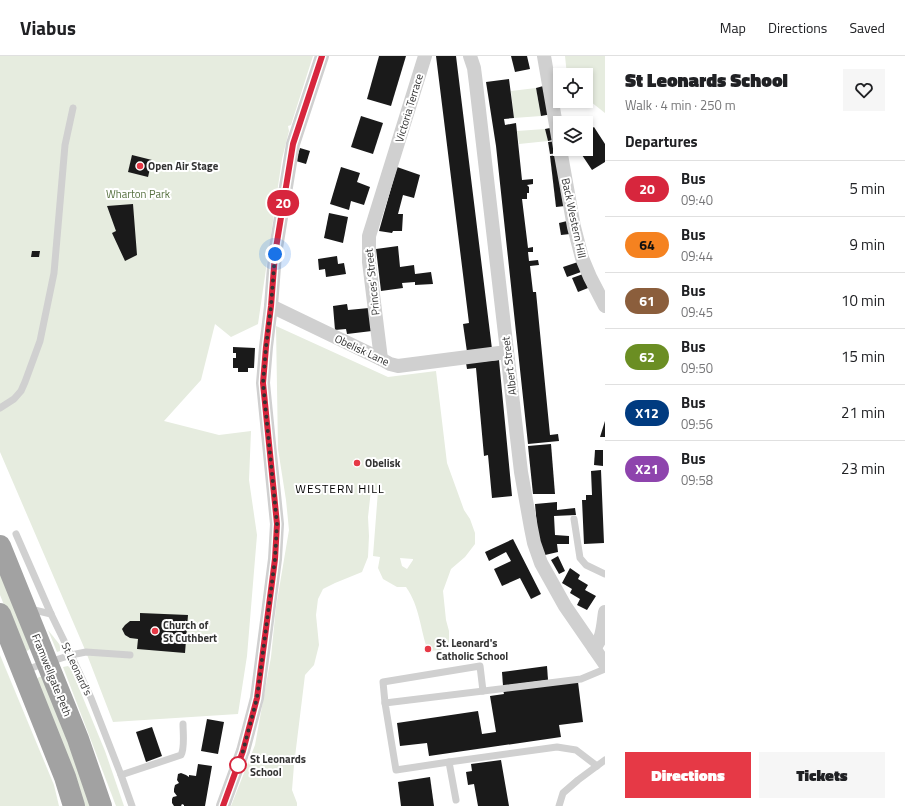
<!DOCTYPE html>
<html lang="en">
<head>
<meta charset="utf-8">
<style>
  :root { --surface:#fff; --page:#f6f6f6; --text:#202124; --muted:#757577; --line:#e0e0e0; --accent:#e63946 }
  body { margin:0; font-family:"Titillium Web",sans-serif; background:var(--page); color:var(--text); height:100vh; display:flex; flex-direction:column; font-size:15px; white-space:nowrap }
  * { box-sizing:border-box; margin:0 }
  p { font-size:13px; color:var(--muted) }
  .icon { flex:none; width:22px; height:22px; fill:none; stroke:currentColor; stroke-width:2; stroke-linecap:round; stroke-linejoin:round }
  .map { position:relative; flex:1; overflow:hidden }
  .sheet { display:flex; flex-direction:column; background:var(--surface); width:300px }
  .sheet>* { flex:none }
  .badge { padding:0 8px; border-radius:13px; font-size:14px; line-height:26px }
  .buttons { position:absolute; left:553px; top:12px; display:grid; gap:8px }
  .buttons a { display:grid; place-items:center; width:40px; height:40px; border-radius:0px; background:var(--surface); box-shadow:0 2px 6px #0003; font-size:20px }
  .you { position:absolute; width:20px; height:20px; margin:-10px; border:3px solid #fff; border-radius:50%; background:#1a73e8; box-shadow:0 0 0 6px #1a73e833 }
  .map>.badge { position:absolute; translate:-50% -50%; box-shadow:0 0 0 2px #fff }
  h2 { padding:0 20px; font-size:15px; line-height:36px }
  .round { display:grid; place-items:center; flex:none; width:42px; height:42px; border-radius:0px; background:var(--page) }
  .head { display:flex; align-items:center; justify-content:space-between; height:68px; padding:0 20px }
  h1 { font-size:19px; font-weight:800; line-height:30px }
  .action { display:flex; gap:8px; margin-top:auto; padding:8px 20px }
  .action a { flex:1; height:46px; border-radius:0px; background:var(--accent); color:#fff; font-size:16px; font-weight:800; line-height:46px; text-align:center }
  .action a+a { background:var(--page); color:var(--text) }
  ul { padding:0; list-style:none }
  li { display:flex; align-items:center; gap:12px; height:56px; padding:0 20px; border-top:1px solid var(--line) }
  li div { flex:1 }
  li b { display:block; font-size:15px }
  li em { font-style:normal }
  li .badge { min-width:44px; font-weight:700; text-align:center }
  header { display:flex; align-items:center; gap:24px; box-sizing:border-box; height:56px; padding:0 20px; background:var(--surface); border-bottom:1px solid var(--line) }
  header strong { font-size:19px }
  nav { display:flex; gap:22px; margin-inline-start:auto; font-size:14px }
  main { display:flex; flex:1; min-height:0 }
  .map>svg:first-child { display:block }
  .green { fill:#e6ecdf; fill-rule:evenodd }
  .building { fill:#1a1a1a }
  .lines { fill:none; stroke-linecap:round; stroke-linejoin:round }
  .service { stroke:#d0d0d0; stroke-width:7 }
  .minor { stroke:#d0d0d0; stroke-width:14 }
  .trunk { stroke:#a2a2a2; stroke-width:22 }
  .line-casing { stroke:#fff; stroke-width:9 }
  .line { stroke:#d7263d; stroke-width:6 }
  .walk { stroke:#333; stroke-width:4; stroke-dasharray:0 7.2 }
  .poi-dot { fill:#e63946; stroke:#fff; stroke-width:1.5 }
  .stop-dot { fill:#fff; stroke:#d7263d; stroke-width:2 }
  .labels { text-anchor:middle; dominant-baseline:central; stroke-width:4; stroke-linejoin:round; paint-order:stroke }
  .street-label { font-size:11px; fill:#333; stroke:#fff }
  .poi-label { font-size:11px; font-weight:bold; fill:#333; stroke:#fff; text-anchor:start }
  .park-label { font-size:11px; fill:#56703f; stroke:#fff }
  .stop-label { font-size:11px; font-weight:bold; fill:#333; stroke:#fff; text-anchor:start }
  .neighbourhood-label { font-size:12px; letter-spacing:1px; fill:#000; stroke:#fff }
</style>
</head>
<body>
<header>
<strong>Viabus</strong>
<nav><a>Map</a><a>Directions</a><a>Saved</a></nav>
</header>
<main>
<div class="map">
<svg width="605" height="750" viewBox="0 0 605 750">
  <rect width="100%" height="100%" fill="#fff"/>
  <g class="green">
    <path d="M0 0H313L291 69 288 70 289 75 282 103 258 268 231 281 215 268 201 324 164 365 219 379 251 375 249 424 257 479 247 600 238 658 113 666 86 596 0 396Z"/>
    <path d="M565 0H605V57L586 42V19H567Z"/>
    <path d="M536 32 541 60 514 62 511 35Z"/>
    <path d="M545 73 548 85 519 88 517 75Z"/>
    <path d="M276 270 388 321 436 315 447 407 464 454 470 463 475 477V488L465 501 451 513 443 535 446 564 449 575V586L441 594 428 595C420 573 420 551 406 531H397L383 523 378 512 380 501 373 500 378 435 371 434 368 461 369 480 368 501 362 516 335 527 323 533 318 543 316 559 319 589 314 609 305 619 294 709 292 734 297 747V750H231L255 689 271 601 276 551 289 474 286 444 278 393ZM400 502 413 503V504L407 513 402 510Z"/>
    <path d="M0 514 30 593 27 595 24 593 20 589 0 539Z"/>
    <path d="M48 574 60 589V595L57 596Z"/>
    <path d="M0 599 54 729 59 750H0Z"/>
    <path d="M68 610 71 613 74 620 105 695 124 750H116L63 611Z"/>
    <path d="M39 621H42L93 750H82L37 623Z"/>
  </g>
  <g class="building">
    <path d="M379 0H406L391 50 367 43Z"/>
    <path d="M436 0H456L492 293 467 296 463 268 469 267Z"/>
    <path d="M511 0H527L530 13 515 16Z"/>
    <path d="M567 16 568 19H560V28L556 29 555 17Z"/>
    <path d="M509 23 514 62 504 63 505 69 516 67 522 124 533 123V128L527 129 529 131V137H527V143H522L528 192 533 191V196H528L529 205 538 204 539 209 530 210 533 236H536L550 379 558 378 559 385 528 388 496 90 486 26Z"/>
    <path d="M547 29 552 58 541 60 536 32Z"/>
    <path d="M361 60 383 67 373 98 351 91Z"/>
    <path d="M555 71 557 83 548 85 545 73Z"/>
    <path d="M594 71 605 88V106L592 114 578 93H586V76Z"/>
    <path d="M557 85 559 97 550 98 548 86Z"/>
    <path d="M300 92 310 95 306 108 296 105Z"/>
    <path d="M132 99 152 104 148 121 128 116Z"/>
    <path d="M559 99 565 150 556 151 550 100Z"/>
    <path d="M341 111 360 117 357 126 370 131 364 149 351 145 349 154 330 148Z"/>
    <path d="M397 111 420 119 414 142 403 139 398 158H403L402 175H393L392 177 379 175Z"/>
    <path d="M133 148 137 199 125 205 112 177 116 175 107 150Z"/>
    <path d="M329 157 348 161 343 187 324 182Z"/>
    <path d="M567 165 570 178 561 179 559 167Z"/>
    <path d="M398 190 400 211 414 209 415 218 431 216 433 228 415 229V226L402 227 403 232 381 235 376 193Z"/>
    <path d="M32 195H40L39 201H31Z"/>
    <path d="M337 200 338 208 344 207 346 218 326 221 325 213 319 214 318 203Z"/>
    <path d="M578 206 581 216 567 221 563 211Z"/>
    <path d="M583 218 588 232 578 236 572 222Z"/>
    <path d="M347 248 348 254 369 252 372 275 347 278 346 273 335 274 333 250Z"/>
    <path d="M233 291 255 292 254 312H248V316H238V312H233V302H236V297H233Z"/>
    <path d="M499 304 512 440 492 442 488 399 484 400 476 312 467 313 466 307Z"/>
    <path d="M605 365V381H600Z"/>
    <path d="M551 388 555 438H533L528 390Z"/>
    <path d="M595 394H603V410L594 409Z"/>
    <path d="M601 414 604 487 584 488 582 444H586V439H592L591 415Z"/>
    <path d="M557 446V454L575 452 576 459 554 460 555 479 569 480V488H557L558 496 545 499 538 481 535 448Z"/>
    <path d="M513 483 541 538 531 543 520 522 502 530 494 513 511 505 506 496 489 505 485 496Z"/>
    <path d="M558 500 565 515 559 518 551 504Z"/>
    <path d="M570 512 580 519 578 523 588 529 585 534 596 540 587 554 577 549 580 543 570 537 572 533 562 527Z"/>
    <path d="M140 557 188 559 185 597 137 593 138 583 130 582 125 579 122 573 125 569 130 565H140Z"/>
    <path d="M547 610 548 624 503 630 502 616Z"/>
    <path d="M578 626 583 666 559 669 561 681 429 700 427 687 400 690 397 667 478 655 482 678 496 676 490 640 504 638 503 634Z"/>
    <path d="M207 663 224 666 218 698 201 695Z"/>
    <path d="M152 671 162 700 146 706 136 676Z"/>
    <path d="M501 704 509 750H478L474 728 468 729 466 716 472 715 471 708Z"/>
    <path d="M198 708 212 710 205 750H184V749L182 748 181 750H174L172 747V743L173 741 177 740 174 736V733L175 729 179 727 177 724 178 718 181 717 186 719 189 721V719L196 720Z"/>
    <path d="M430 721 434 750H401L398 726Z"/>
  </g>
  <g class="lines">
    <g class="service">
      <path d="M0 352 14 343 21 335 25 326 40 285 54 217 65 89 73 52"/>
      <path d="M574 463 580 502 586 509 605 518"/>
      <path d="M16 478 51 558 71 599 91 642 121 719 132 750"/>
      <path d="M30 553 51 558"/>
      <path d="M25 614 71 599 86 596 130 599"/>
      <path d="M385 647 383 626 480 610 483 635"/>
      <path d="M449 706 456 744"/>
      <path d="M597 710 576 694 557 691 449 706 396 714 385 647 581 623 605 613"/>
      <path d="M121 719 181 699C185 692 183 677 183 668"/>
      <path d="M559 750 563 737 578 724 605 704"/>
    </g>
    <g class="minor">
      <path d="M470 0 474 12 476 28 521 416 531 472 534 487 541 507 565 550 605 608"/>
      <path d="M544 0 560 92"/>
      <path d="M560 93 574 171 582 202 590 221 605 250"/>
      <path d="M271 250 381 303 390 308 398 310 507 296"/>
      <path d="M381 303 369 206V180L425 0"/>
      <path d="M594 592C603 583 603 569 605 556"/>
      <path d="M223 750 243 695 257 642 275 503 277 468 263 327 266 291 271 250 275 198 293 88 322 0"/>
    </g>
    <g class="trunk">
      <path d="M0 490 78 683 101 750"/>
      <path d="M0 558 65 721 74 750"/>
    </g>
  </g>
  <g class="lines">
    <g class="line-casing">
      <path id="line" d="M223 750 243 695 257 642 275 503 277 468 263 327 266 291 271 250 275 198 293 88 322 0"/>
    </g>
    <use href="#line" class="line"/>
    <path class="walk" d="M238 709 243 695 257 642 275 503 277 468 263 327 266 291 271 250 275 198"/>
  </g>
  <g class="poi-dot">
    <circle cx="140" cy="110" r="4"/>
    <circle cx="357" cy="407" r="4"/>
    <circle cx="155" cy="575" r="4"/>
    <circle cx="428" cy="593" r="4"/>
  </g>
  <circle class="stop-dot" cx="238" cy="709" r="8"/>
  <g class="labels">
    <g class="street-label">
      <text transform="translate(409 52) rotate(-73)">Victoria Terrace</text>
      <text transform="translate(574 162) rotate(78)">Back Western Hill</text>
      <text transform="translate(372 226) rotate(-96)">Princes' Street</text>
      <text transform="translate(362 294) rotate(25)">Obelisk Lane</text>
      <text transform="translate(509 310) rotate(-97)">Albert Street</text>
      <text transform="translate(77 613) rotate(65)">St Leonard's</text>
      <text transform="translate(52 619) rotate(68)">Framwellgate Peth</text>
    </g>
    <g class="poi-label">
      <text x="148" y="110">Open Air Stage</text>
      <text x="365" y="407">Obelisk</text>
      <text x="163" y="569">Church of<tspan x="163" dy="13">St Cuthbert</tspan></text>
      <text x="436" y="587">St. Leonard's<tspan x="436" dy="13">Catholic School</tspan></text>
    </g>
    <g class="park-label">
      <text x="138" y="138">Wharton Park</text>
    </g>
    <g class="stop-label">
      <text x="250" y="703">St Leonards<tspan x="250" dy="13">School</tspan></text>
    </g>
    <g class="neighbourhood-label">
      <text x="340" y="432">WESTERN HILL</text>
    </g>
  </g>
</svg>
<div class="buttons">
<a><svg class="icon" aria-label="locate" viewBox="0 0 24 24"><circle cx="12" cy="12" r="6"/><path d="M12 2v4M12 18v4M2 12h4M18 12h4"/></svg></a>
<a><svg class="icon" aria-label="layers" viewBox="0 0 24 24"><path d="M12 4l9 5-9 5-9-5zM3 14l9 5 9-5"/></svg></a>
</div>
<div class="you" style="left:275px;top:198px"></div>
<b class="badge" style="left:283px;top:147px;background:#d7263d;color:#fff">20</b>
</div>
<section class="sheet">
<div class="head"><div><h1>St Leonards School</h1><p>Walk · 4 min · 250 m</p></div><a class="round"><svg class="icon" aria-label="heart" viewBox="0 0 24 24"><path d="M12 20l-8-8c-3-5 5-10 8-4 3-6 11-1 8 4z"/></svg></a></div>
<h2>Departures</h2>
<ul>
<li><span class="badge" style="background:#d7263d;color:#fff">20</span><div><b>Bus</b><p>09:40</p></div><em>5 min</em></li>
<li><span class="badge" style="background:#f58220;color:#111">64</span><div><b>Bus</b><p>09:44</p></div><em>9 min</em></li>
<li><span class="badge" style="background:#8b5e3c;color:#fff">61</span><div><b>Bus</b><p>09:45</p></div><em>10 min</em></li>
<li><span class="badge" style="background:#6b8e23;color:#fff">62</span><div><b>Bus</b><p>09:50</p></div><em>15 min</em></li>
<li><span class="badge" style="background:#003b80;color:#fff">X12</span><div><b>Bus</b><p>09:56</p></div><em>21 min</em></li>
<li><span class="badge" style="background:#8e44ad;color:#fff">X21</span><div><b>Bus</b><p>09:58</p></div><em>23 min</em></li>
</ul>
<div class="action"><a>Directions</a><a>Tickets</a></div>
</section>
</main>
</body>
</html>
